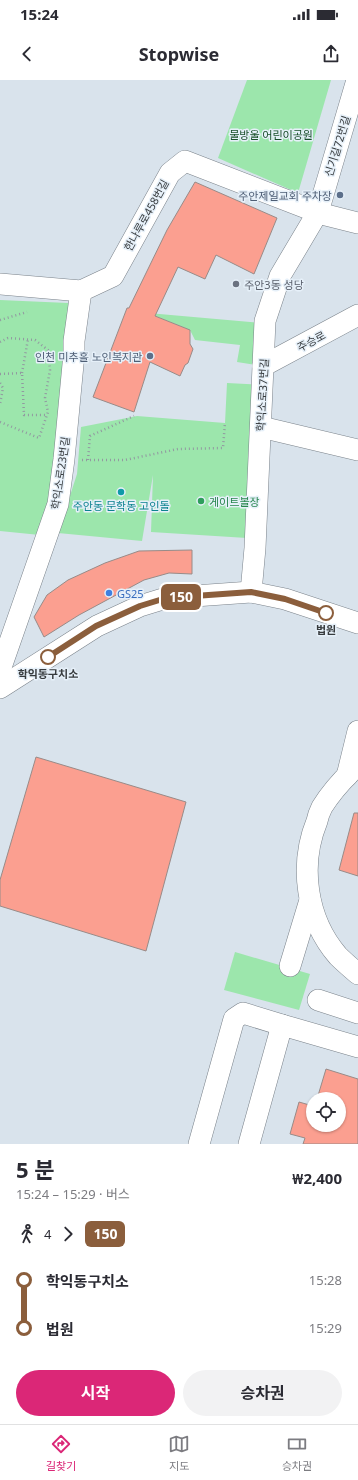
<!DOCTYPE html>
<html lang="ko">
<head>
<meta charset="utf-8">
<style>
  :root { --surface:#fff; --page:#f2f2f3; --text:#2b2b33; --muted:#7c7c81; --line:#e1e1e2; --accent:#db2777 }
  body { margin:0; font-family:"Noto Sans","Noto Sans KR",sans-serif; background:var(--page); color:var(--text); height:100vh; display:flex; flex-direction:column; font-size:15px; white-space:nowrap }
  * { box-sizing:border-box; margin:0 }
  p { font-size:13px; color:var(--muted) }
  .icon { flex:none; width:22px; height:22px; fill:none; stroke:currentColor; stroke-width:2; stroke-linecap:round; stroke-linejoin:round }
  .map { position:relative; height:1064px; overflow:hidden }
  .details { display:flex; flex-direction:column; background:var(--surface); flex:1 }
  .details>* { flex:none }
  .badge { padding:0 8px; border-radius:6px; font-size:14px; line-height:26px }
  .fabs { position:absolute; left:306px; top:1012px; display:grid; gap:8px }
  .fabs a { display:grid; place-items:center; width:40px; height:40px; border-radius:50%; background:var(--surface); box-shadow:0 1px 3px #0004; font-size:20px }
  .map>.badge { position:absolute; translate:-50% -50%; box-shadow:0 0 0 2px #fff }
  .legs { display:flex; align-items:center; gap:6px; height:44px; padding:0 16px; font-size:13px }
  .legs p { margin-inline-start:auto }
  .overview { display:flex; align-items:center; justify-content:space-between; height:68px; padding:0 16px }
  h1 { font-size:22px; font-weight:700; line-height:30px }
  .cta { display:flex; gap:8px; margin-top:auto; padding:8px 16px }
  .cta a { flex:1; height:46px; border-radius:24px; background:var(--accent); color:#fff; font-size:16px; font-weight:700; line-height:46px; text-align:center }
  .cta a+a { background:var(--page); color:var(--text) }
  ul { padding:0 16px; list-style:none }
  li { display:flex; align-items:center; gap:14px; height:48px; font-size:15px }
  li i { display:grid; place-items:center; width:6px; height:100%; margin:0 5px; background:currentColor }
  li i::after { content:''; width:10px; height:10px; margin:-5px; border:3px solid; border-radius:50%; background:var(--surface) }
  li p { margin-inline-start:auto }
  li:first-child i { background:linear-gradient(#0000 50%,currentColor 0) }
  li:last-child i { background:linear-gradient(currentColor 50%,#0000 0) }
  .status { display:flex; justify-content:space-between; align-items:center; height:28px; padding:0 20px; background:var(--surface); direction:ltr }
  .status svg { height:11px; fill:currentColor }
  header { display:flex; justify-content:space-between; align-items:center; height:52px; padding:0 16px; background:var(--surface); font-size:18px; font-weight:700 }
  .menu { display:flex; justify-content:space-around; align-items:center; height:56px; border-top:1px solid var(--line); background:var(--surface); font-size:11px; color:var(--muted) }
  .menu a { display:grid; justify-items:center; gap:2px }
  .menu .active { color:var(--accent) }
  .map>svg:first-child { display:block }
  .green { fill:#9ce6ac }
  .building { fill:#fb9f90; stroke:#988b88 }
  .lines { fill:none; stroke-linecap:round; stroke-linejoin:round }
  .minor-casing { stroke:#7a828a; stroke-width:22 }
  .path { stroke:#9299a0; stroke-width:2.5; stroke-dasharray:1 3; stroke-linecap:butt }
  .minor { stroke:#fff; stroke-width:21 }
  .line-1-casing { stroke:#fff; stroke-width:9 }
  .line-1 { stroke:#8b5e3c; stroke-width:6 }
  .service-dot { fill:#5c6f8a; stroke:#e6f0f9; stroke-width:1.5 }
  .worship-dot { fill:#6b7280; stroke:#e6f0f9; stroke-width:1.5 }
  .culture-dot { fill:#0f9aa8; stroke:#e6f0f9; stroke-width:1.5 }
  .leisure-dot { fill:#2e9e5b; stroke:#e6f0f9; stroke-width:1.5 }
  .shop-dot { fill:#3f7fe0; stroke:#e6f0f9; stroke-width:1.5 }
  .stop-1-dot { fill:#fff; stroke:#8b5e3c; stroke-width:2 }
  .labels { text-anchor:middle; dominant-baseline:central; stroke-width:3; stroke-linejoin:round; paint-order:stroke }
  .park-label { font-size:11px; fill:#184f29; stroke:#e6f0f9 }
  .street-label { font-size:11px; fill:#373b3e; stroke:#e6f0f9 }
  .service-label { font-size:11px; fill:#4e5e75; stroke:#e6f0f9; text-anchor:end }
  .worship-label { font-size:11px; fill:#5b616d; stroke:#e6f0f9; text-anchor:start }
  .leisure-label { font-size:11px; fill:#27864d; stroke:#e6f0f9; text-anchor:start }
  .culture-label { font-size:11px; fill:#0d838f; stroke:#e6f0f9 }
  .shop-label { font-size:11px; fill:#366cbe; stroke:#e6f0f9; text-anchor:start }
  .stop-label { font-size:11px; font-weight:bold; fill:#373b3e; stroke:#e6f0f9 }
</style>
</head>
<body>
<div class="status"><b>15:24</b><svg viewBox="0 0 49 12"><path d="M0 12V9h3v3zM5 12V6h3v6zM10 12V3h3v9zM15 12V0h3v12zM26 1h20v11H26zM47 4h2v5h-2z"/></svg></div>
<header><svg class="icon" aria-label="back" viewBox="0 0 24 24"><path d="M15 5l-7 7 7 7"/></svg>Stopwise<svg class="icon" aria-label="share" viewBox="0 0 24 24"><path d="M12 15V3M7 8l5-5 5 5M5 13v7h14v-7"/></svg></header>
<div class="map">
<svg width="358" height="1064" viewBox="0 0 358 1064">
  <rect width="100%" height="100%" fill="#d9e3ec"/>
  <g class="green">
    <path d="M247 0H331L298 113 218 78Z"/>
    <path d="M0 220 68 223 74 261 66 353 40 455 0 451Z"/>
    <path d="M148 233 263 243V286L237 282 240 265 195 260 190 250Z"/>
    <path d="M227 303 263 305 247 458 151 452 153 395 142 461 58 453 77 394 81 347 137 336 225 343Z"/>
    <path d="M235 872 310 894 299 930 224 910Z"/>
  </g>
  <g class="building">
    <path d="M195 102 277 138 254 194 216 175 205 199 178 187 155 236 190 250V264L193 269 188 283 185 285 180 296 150 282 134 332 93 317 127 228H129L167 150Z"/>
    <path d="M192 470V494L169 493 144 500 79 535 44 557 34 537 47 515 68 500 105 483 139 471Z"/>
    <path d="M36 677 186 722 146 871 0 826V800Z"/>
    <path d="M354 733H358V796L339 790Z"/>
    <path d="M326 989 358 999V1064H303L305 1058 290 1054 299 1022 313 1026V1045H339V1019H317Z"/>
  </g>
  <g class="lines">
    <g class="minor-casing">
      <g id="minor">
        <path d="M0 204 81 211 113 196 170 93 185 81 322 134 358 143"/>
        <path d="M263 286 358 235"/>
        <path d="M261 347 358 370"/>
        <path d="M251 512 255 468 265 241 280 196 318 132 357 0"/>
        <path d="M0 590 58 424 64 379 74 274V261L81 211"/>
        <path d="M0 608 97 546 140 526 166 518 251 512 285 519 358 543"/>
        <path d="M358 685C344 698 332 711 322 727 320 731 318 736 317 741 299 785 306 839 338 876 344 882 351 888 358 894"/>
        <path d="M347 696 358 651"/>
        <path d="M290 886 310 820"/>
        <path d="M318 920 358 933"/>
        <path d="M199 1064 234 939 243 933 282 945"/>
        <path d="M249 1064 282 945 358 967"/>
      </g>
    </g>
    <g class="path">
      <path d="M0 240 27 232"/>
      <path d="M0 262 8 258 35 260 48 270 50 290 45 318 48 332"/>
      <path d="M22 293 28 259"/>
      <path d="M0 294 22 293 24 335H47"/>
      <path d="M0 303 3 308 0 324"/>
      <path d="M0 342 39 358 48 332"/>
      <path d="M82 380H125L178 369 223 368 225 343"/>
      <path d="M88 380 90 356 134 336"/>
    </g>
    <use href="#minor" class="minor"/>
  </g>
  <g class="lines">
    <g class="line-1-casing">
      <path id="line-1" d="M48 577 96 546 140 526 166 518 251 512 285 519 326 533"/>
    </g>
    <use href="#line-1" class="line-1"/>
  </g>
  <g class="service-dot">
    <circle cx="340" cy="115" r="4"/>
    <circle cx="150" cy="276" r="4"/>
  </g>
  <circle class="worship-dot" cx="236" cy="204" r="4"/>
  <circle class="culture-dot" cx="121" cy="412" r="4"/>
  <circle class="leisure-dot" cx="201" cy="421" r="4"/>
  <circle class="shop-dot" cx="109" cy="513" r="4"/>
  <g class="stop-1-dot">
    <circle cx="326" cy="533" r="7"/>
    <circle cx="48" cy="577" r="7"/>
  </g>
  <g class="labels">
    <g class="park-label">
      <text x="271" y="54">물방울 어린이공원</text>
    </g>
    <g class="street-label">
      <text transform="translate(337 66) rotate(-73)">신기길72번길</text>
      <text transform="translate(146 135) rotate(-61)">한나루로458번길</text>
      <text transform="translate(311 261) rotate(-28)">주승로</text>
      <text transform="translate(262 315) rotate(-87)">학익소로37번길</text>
      <text transform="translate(60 393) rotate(-82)">학익소로23번길</text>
    </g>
    <g class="service-label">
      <text x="332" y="115">주안제일교회 주차장</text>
      <text x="142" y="276">인천 미추홀 노인복지관</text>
    </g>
    <g class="worship-label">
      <text x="244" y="204">주안3동 성당</text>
    </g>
    <g class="leisure-label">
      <text x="209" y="421">게이트볼장</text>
    </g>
    <g class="culture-label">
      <text x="121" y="425">주안동 문학동 고인돌</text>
    </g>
    <g class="shop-label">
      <text x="117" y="513">GS25</text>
    </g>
    <g class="stop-label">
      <text x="326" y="549">법원</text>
      <text x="48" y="593">학익동구치소</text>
    </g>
  </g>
</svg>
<div class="fabs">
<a><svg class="icon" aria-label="locate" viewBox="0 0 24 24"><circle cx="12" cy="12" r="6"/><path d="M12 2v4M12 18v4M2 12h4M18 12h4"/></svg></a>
</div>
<b class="badge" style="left:181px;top:517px;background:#8b5e3c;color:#fff">150</b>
</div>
<section class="details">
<div class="overview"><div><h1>5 분</h1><p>15:24 – 15:29 · 버스</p></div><b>₩2,400</b></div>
<div class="legs"><svg class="icon" aria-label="walk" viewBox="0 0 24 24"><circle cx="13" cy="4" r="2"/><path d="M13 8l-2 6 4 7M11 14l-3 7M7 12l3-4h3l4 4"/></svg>4<svg class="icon" aria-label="forward" viewBox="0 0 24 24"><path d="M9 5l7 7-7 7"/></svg><b class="badge" style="background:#8b5e3c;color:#fff">150</b></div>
<ul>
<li><i style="color:#8b5e3c"></i><b>학익동구치소</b><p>15:28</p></li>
<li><i style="color:#8b5e3c"></i><b>법원</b><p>15:29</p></li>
</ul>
<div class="cta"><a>시작</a><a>승차권</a></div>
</section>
<nav class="menu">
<a class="active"><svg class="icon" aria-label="directions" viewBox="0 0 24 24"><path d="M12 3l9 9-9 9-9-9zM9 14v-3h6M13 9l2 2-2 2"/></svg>길찾기</a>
<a><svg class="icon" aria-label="map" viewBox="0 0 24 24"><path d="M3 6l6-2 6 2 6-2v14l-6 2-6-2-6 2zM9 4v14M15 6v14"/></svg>지도</a>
<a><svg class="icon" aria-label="tickets" viewBox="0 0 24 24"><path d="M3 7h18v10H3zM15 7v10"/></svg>승차권</a>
</nav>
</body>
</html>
